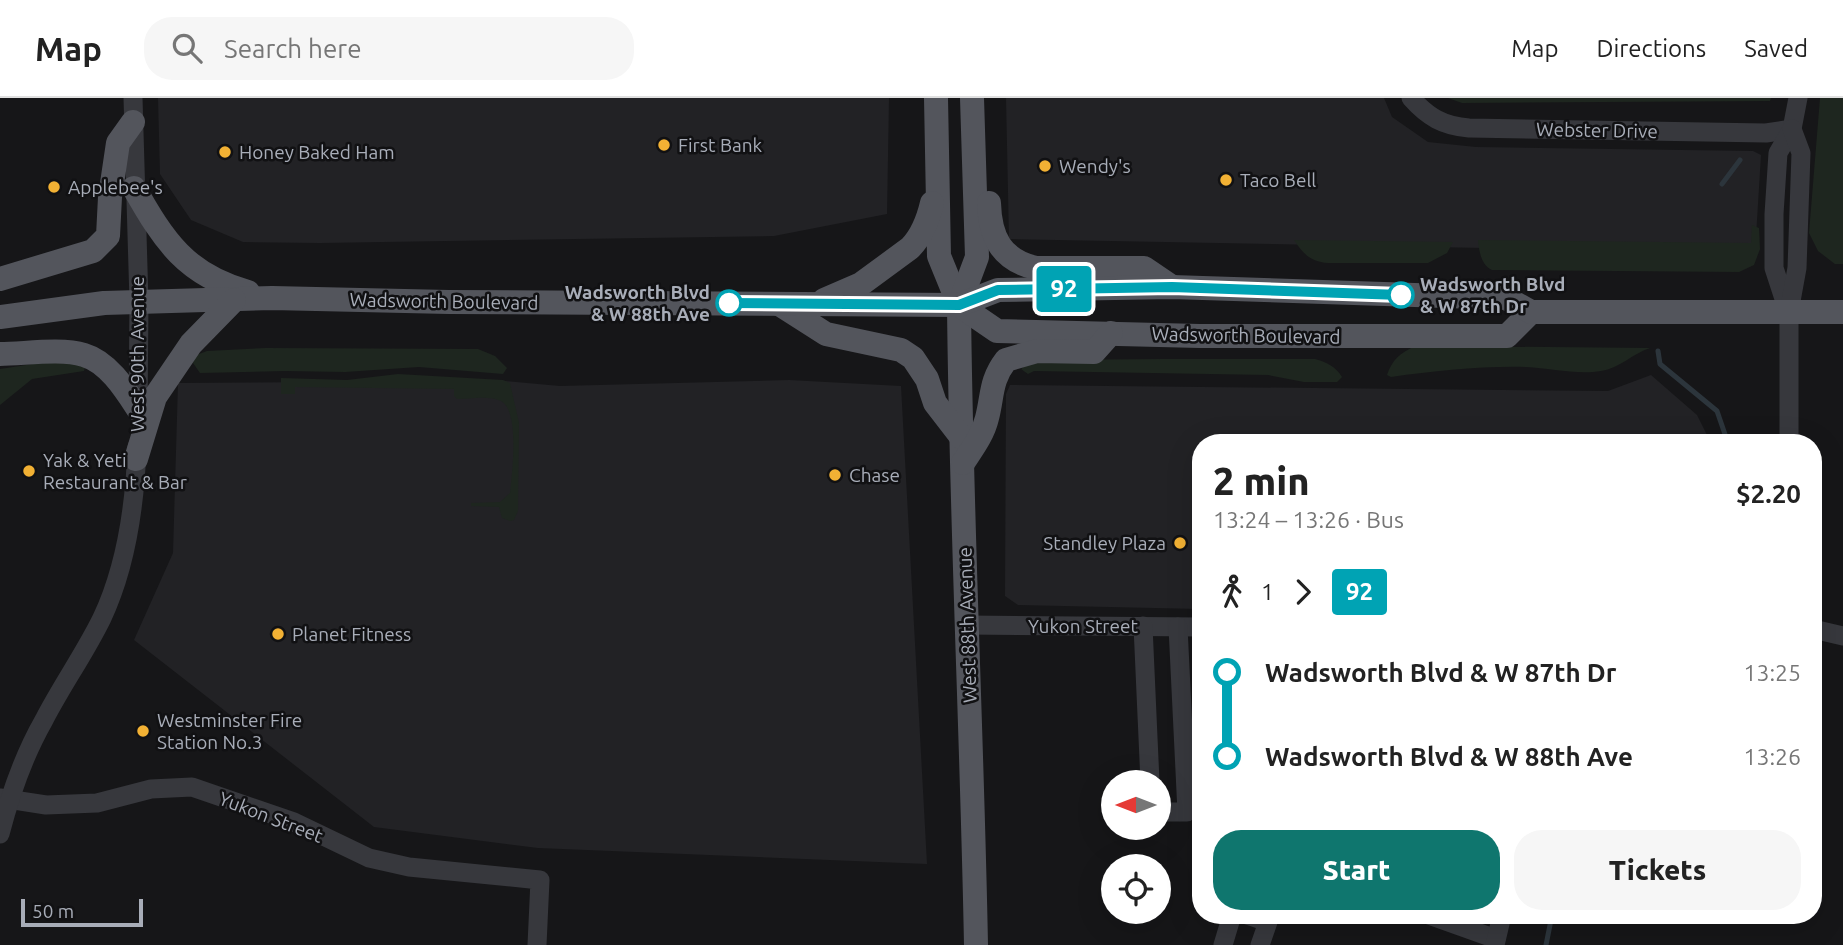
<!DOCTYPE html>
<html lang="en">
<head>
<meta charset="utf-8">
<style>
  :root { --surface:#fff; --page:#f6f6f6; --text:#222; --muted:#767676; --line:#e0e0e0; --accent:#0f766e }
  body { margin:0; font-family:Ubuntu,sans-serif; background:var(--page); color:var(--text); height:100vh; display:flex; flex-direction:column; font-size:26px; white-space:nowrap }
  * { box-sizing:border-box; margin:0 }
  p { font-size:23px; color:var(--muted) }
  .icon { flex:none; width:38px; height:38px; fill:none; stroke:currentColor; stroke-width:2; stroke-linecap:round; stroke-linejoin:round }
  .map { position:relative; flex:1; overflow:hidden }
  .panel { position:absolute; left:1192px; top:336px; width:630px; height:490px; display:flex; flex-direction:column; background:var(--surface); border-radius:28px; box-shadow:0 7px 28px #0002 }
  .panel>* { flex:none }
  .badge { padding:0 14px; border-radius:5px; font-size:24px; line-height:46px }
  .needle { width:46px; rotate:270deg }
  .tools { position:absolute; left:1101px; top:672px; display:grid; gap:14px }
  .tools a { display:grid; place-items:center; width:70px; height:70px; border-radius:50%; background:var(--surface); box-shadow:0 7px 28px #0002; font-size:35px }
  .scale { position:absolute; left:21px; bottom:18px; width:122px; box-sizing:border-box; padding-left:7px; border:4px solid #a8adb8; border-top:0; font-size:19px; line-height:24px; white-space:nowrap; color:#a8adb8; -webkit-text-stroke:5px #111113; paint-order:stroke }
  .map>.badge { position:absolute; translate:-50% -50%; box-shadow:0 0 0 4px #fff }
  .legs { display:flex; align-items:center; gap:10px; height:77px; padding:0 21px; font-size:23px }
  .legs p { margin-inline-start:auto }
  .head { display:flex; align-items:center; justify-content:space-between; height:119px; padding:0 21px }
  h1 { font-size:38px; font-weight:800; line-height:52px }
  .button { display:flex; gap:14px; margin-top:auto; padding:14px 21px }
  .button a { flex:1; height:80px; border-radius:28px; background:var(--accent); color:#fff; font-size:28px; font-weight:800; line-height:80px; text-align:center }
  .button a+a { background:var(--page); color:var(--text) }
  ul { padding:0 21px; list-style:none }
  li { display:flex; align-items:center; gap:24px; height:84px; font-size:26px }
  li i { display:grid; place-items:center; width:10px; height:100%; margin:0 9px; background:currentColor }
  li i::after { content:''; width:18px; height:18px; margin:-9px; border:5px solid; border-radius:50%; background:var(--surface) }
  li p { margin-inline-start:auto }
  li:first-child i { background:linear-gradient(#0000 50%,currentColor 0) }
  li:last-child i { background:linear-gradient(currentColor 50%,#0000 0) }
  header { display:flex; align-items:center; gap:42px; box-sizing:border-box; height:98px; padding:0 35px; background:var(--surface); border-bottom:2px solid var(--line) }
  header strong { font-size:33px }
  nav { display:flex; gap:38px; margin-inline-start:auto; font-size:24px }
  .search { width:490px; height:63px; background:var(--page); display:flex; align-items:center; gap:18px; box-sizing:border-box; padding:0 24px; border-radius:28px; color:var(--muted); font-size:26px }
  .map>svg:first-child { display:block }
  .built { fill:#222225 }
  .green { fill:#1e261f }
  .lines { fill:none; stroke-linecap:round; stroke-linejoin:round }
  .stream { stroke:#2c353c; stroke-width:5 }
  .minor { stroke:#37383d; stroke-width:19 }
  .major { stroke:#53555c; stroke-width:24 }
  .line-1-casing { stroke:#fff; stroke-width:16 }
  .line-1 { stroke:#00a3b4; stroke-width:10 }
  .poi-dot { fill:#f2b134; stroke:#111113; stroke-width:2.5 }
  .stop-1-dot { fill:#fff; stroke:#00a3b4; stroke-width:3.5 }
  .labels { text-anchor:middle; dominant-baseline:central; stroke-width:5; stroke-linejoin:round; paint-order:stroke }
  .street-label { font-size:19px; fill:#a8adb8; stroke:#111113 }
  .poi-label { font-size:19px; fill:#a8adb8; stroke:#111113; text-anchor:start }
  .stop-label { font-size:19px; font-weight:bold; fill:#a8adb8; stroke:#111113; text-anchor:start }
</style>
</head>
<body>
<header>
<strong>Map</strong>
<div class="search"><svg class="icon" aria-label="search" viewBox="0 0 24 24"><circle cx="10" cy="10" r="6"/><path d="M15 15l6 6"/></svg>Search here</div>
<nav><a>Map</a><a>Directions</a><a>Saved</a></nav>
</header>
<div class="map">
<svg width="1843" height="847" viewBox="0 0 1843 847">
  <rect width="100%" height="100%" fill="#161618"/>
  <g class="built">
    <path d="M158 0H889L887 116 774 138 320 145 243 144 191 122 160 76Z"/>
    <path d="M1006 0H1384L1392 19 1428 44 1476 49 1753 53 1761 57 1755 155 1009 141Z"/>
    <path d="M1651 277 1697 317 1711 345H1200V511L1018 507 1005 498 1006 296 1010 287 1608 293Z"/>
    <path d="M789 282 901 288 927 766 538 750 374 729 134 542 173 455 178 285 504 283 560 288Z"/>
  </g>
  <g class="green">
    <path d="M1448 0H1771L1770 3 1462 5Z"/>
    <path d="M1820 0H1843V166H1835L1818 153 1809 135Z"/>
    <path d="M1752 127 1759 130 1760 151 1754 167 1739 174 1492 172C1481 167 1479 153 1478 142L1751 145Z"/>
    <path d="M1294 142 1453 144 1447 155 1428 165H1328C1311 164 1303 156 1294 142Z"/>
    <path d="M1415 248H1429L1650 250C1632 256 1620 270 1601 273 1577 277 1550 270 1526 269 1480 268 1436 273 1391 279L1387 277C1392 262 1400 255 1415 248Z"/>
    <path d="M266 250 478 251 495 258 507 270 503 276 419 269 345 274 285 273 200 275 193 265 194 258 207 253Z"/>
    <path d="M1164 261H1315C1327 264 1336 269 1342 279L1337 284H1304L1268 277 1034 273 1028 276 1021 271 1027 266 1045 262Z"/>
    <path d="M59 262 85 269 84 273 32 281 0 307V271Z"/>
    <path d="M398 276 503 282 510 285 519 325 518 413 514 422 510 423 502 420 499 409 471 408V405L500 404 510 395C512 375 520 313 501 303 490 297 469 301 457 301L454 298V291L295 289V296H281V280L347 282Z"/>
  </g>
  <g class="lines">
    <g class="stream">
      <path d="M1722 86 1740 62"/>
      <path d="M1658 253 1660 266 1717 313 1728 345"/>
      <path d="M1546 847 1552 817"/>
    </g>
    <g class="minor">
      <path d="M133 0 139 204 138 315"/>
      <path d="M1411 0C1428 19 1443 28 1469 30L1766 35 1792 31"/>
      <path d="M1788 213 1774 170V116L1778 55 1792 31 1798 0"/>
      <path d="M1789 345V214L1797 170 1801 55 1792 31"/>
      <path d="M966 527 1200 529"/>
      <path d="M1143 528 1150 684"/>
      <path d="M1813 531 1843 538"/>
      <path d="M0 700 46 707 97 705 151 691 192 689 294 724 369 760 409 769 540 782 537 847"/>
      <path d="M1158 714H1187L1178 529"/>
      <path d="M0 736C10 697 24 657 44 622 62 587 85 555 102 520 127 467 135 406 137 349"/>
      <path d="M1247 817 1268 824 1260 847"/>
      <path d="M1429 817 1496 841"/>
      <path d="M1223 847 1232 817"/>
      <path d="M1495 847 1502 817"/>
    </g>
    <g class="major">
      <path d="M936 0 939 158 959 207"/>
      <path d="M972 0 977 159 959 207C961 421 972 634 976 847"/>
      <path d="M134 90C164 143 186 177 248 194"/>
      <path d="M989 105C990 139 1001 162 1036 170H1144L1172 189"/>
      <path d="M0 181 93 153 108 138 110 99 118 45 133 24"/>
      <path d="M824 202 861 186 910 150C922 138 928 122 932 105"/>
      <path d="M779 206 826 236 901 252 913 260 927 281 935 305 962 340"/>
      <path d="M959 207 997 233 1200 238H1507L1531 214"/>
      <path d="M0 219 104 205 272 200 449 204 959 207 998 192 1172 189 1506 200 1531 214H1843"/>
      <path d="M0 256C24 256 61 250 84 257 108 264 125 291 138 311"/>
      <path d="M136 361 155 299 191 246 234 202"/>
      <path d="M963 365C972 351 983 337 987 320 993 297 990 283 1006 262L1037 253 1094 254 1111 235"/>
    </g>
  </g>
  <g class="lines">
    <g class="line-1-casing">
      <path id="line-1" d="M729 205 959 207 998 192 1172 189 1401 197"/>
    </g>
    <use href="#line-1" class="line-1"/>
  </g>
  <g class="poi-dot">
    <circle cx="664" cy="47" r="7"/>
    <circle cx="225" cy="54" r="7"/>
    <circle cx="1045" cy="68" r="7"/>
    <circle cx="1226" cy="82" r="7"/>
    <circle cx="54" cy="89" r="7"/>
    <circle cx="29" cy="373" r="7"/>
    <circle cx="835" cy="377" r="7"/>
    <circle cx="1180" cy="445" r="7"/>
    <circle cx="278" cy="536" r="7"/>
    <circle cx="143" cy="633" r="7"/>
  </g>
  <g class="stop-1-dot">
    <circle cx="1401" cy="197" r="12"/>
    <circle cx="729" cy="205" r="12"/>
  </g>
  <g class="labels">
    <g class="street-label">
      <text transform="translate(1597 32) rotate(1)">Webster Drive</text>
      <text transform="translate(444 203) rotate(1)">Wadsworth Boulevard</text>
      <text transform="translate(1246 237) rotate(1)">Wadsworth Boulevard</text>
      <text transform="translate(137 256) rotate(-90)">West 90th Avenue</text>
      <text transform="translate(967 527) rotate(-92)">West 88th Avenue</text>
      <text x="1083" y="528">Yukon Street</text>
      <text transform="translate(271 719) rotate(21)">Yukon Street</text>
    </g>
    <g class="poi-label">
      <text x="678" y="47">First Bank</text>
      <text x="239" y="54">Honey Baked Ham</text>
      <text x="1059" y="68">Wendy's</text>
      <text x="1240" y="82">Taco Bell</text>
      <text x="68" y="89">Applebee's</text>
      <text x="43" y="362">Yak &amp; Yeti<tspan x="43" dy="22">Restaurant &amp; Bar</tspan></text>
      <text x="849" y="377">Chase</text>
      <text x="1166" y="445" text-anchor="end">Standley Plaza</text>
      <text x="292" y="536">Planet Fitness</text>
      <text x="157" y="622">Westminster Fire<tspan x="157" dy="22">Station No.3</tspan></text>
    </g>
    <g class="stop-label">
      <text x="1420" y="186">Wadsworth Blvd<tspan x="1420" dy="22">&amp; W 87th Dr</tspan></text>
      <text x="710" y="194" text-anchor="end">Wadsworth Blvd<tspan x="710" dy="22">&amp; W 88th Ave</tspan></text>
    </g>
  </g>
</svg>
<div class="tools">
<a><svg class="needle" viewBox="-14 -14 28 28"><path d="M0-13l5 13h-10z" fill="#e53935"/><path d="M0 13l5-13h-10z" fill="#767676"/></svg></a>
<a><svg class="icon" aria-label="locate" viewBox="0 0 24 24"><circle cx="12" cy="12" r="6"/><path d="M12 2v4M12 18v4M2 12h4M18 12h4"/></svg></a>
</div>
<div class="scale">50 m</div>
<b class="badge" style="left:1064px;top:191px;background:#00a3b4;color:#fff">92</b>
<section class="panel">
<div class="head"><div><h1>2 min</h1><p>13:24 – 13:26 · Bus</p></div><b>$2.20</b></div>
<div class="legs"><svg class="icon" aria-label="walk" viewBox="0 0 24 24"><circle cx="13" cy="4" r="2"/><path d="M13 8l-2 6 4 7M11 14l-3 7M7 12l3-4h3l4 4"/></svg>1<svg class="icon" aria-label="forward" viewBox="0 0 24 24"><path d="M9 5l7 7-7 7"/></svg><b class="badge" style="background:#00a3b4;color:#fff">92</b></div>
<ul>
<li><i style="color:#00a3b4"></i><b>Wadsworth Blvd &amp; W 87th Dr</b><p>13:25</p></li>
<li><i style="color:#00a3b4"></i><b>Wadsworth Blvd &amp; W 88th Ave</b><p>13:26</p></li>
</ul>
<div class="button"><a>Start</a><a>Tickets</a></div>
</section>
</div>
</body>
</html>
